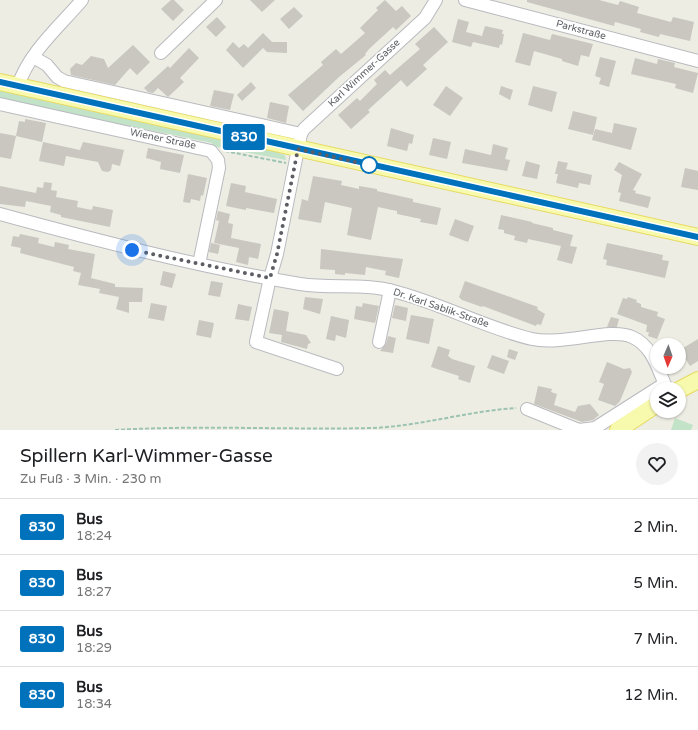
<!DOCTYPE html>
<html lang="de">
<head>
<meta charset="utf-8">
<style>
  :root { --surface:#fff; --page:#f2f2f2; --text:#202124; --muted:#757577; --line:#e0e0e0 }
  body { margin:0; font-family:"Varela Round",sans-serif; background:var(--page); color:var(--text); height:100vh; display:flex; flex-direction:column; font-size:15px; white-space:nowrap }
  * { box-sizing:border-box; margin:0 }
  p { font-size:13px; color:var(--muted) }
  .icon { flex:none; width:22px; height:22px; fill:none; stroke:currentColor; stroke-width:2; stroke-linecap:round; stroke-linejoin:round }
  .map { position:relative; height:430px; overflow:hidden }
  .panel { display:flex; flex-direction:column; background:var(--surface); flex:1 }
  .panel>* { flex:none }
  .badge { padding:0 8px; border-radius:3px; font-size:14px; line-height:26px }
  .needle { width:26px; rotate:182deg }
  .controls { position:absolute; left:650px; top:338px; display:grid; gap:8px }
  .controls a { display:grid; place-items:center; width:36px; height:36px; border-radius:50%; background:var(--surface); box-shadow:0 1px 3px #0004; font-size:20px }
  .you { position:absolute; width:20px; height:20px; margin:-10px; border:3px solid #fff; border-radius:50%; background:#1a73e8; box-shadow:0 0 0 6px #1a73e833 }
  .map>.badge { position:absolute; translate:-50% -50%; box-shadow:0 0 0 2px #fff }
  .round { display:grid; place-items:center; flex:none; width:42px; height:42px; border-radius:21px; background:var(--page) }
  .head { display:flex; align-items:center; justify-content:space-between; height:68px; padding:0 20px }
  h1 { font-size:19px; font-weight:600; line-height:30px }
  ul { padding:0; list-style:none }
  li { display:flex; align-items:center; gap:12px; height:56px; padding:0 20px; border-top:1px solid var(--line) }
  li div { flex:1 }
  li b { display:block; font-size:15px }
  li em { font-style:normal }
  li .badge { min-width:44px; font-weight:700; text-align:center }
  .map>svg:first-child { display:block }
  .green { fill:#c2e3c8 }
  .building { fill:#c9c7c0 }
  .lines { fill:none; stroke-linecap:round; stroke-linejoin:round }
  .minor-casing { stroke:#b9babf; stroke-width:14 }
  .major-casing { stroke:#e7da63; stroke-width:18 }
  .path { stroke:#9cc3af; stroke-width:2; stroke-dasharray:4 2; stroke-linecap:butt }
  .minor { stroke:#fff; stroke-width:12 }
  .major { stroke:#f7f9ad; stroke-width:16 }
  .line-casing { stroke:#fff; stroke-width:9 }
  .line { stroke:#0072bc; stroke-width:6 }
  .walk { stroke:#5c5e63; stroke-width:4; stroke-dasharray:0 7.2 }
  .stop-dot { fill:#fff; stroke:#0072bc; stroke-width:2 }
  .labels { text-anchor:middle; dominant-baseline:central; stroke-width:3.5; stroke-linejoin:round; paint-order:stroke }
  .street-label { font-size:10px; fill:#5c5e63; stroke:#fff }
</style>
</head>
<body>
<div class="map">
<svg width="698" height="430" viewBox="0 0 698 430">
  <rect width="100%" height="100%" fill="#edede4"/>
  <g class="green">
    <path d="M0 90 50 102 273 151 285 155 286 160 212 146V143L0 99Z"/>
    <path d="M675 418 693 425 691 430H671Z"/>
  </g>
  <g class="building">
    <path d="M171 0H174L184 10 173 21 161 9Z"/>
    <path d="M250 0H275L262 12Z"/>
    <path d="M385 0 396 11 402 6 411 16 396 30 393 27 369 49 365 54 366 55 339 77 303 111 288 95 323 65 321 62 336 49 341 54 365 33 360 28 378 10 376 8Z"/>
    <path d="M527 0H599L618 5 620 1 639 7 637 13 671 22 673 17 694 22 690 41 660 34 659 37 640 32 641 29 615 22 614 26 527 2Z"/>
    <path d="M294 7 303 16 289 29 280 19Z"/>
    <path d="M217 17 226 27 216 37 206 27Z"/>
    <path d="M458 19 469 22 466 32 482 36 485 26 503 30 502 34H504L502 45 500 44 499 48 473 42 471 47 452 42Z"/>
    <path d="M434 27 448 42 423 65 427 69 407 87 401 80 368 110 370 112 351 129 338 115 357 98 360 101 377 84 374 80 385 70 390 75 420 49 415 44Z"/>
    <path d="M263 33 272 42H287V53L267 52 263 48 243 68 226 50 233 42 239 48 244 44 248 48Z"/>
    <path d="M523 33 550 40 552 34 593 44 589 57 581 55 578 66 562 61V59L534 51 530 66 515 62Z"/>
    <path d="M133 45 150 62 137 75 130 68 115 85 71 75 70 69 76 63 82 65 91 56 104 59 108 68Z"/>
    <path d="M189 48 199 58 180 78 184 82 168 97 158 88 153 93 148 92 144 88 168 66 170 68Z"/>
    <path d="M600 57 616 61 609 87 599 84 601 78 595 76Z"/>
    <path d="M635 58 657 64 658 59 675 63 674 67 698 73 693 93 675 88 676 84 631 74Z"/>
    <path d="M251 82 256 88 242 101 237 95Z"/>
    <path d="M446 86 463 98 450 116 433 105Z"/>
    <path d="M501 86 513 90 510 100 499 94Z"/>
    <path d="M533 86 557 92 552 112 528 105Z"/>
    <path d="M214 90 234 94 230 110 210 106Z"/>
    <path d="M270 102 289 106 286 123 267 118Z"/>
    <path d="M573 111 597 117 593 135 568 129Z"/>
    <path d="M25 119 46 123 42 142 16 136 19 121 25 122Z"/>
    <path d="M614 123 637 128 631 150 592 140 595 129 612 133Z"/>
    <path d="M391 128 414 135 412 144 409 143 407 151 387 146Z"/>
    <path d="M0 133 16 136 11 159 0 157Z"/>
    <path d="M433 138 451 142 447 159 429 155Z"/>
    <path d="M43 142 80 150 83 142 124 150 120 166 112 164 111 170 108 172 102 171 98 162 66 156 64 166 39 161Z"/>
    <path d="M493 144 508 148 505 159 510 160 507 171 462 163 465 149 491 155Z"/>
    <path d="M148 148 184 155 180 173 160 169 161 162 146 158Z"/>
    <path d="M526 161 540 165 537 179 522 176Z"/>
    <path d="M558 161 568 163 566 169 592 175 590 185 579 183 578 188 556 183 558 174H555Z"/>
    <path d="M619 162 642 174 633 190 636 191 635 193 651 197 648 208 619 201 621 193 618 192 622 175 614 170Z"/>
    <path d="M685 168 698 171V190L681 187Z"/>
    <path d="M188 174 207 178 203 196 201 195 200 201 191 199 190 203 183 202Z"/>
    <path d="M313 176 342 181 341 185 359 189V186L377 189V191L413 199V202L441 208 437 225 420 222 421 219 397 214V211L378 207 371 240 347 235 352 208 325 202 321 223 298 219 302 199 308 201Z"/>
    <path d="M44 182 52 183 51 190 57 191 56 197 78 201 77 207 92 210 93 206 113 210 110 227 61 217V215L50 212 51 206 26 201 25 207 0 204V186L36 193 37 187 43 188Z"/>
    <path d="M231 183 246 186 245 192 277 199 274 213 246 208V210L226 206Z"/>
    <path d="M218 211 230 214 228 223 233 224 231 238 261 244 258 259 249 257 248 265 236 262 239 248 214 243 219 221 216 220Z"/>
    <path d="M501 215 532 222V223L553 228V230L573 235 570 246 577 247 572 264 557 260 561 246 528 239 527 243 514 240 515 236 504 233V230L498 229Z"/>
    <path d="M455 219 474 226 468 242 449 235Z"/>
    <path d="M20 234 39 238 38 243 54 247 55 242 69 245 68 249 95 254 91 278 115 284V287L143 288 142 302H129V313L116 309 119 297 99 293 100 289 78 285 81 273 73 271 74 267 20 253 21 248 11 246 13 236 19 237Z"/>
    <path d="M211 243 220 245 218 254 209 252Z"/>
    <path d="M607 243 663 255 662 260 669 261 665 278 606 265 607 260 603 259Z"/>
    <path d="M321 249 403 259 399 278 385 275 386 271 366 267 365 275 345 273V275L335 274V270L320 269Z"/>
    <path d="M163 271 176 274 172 288 160 285Z"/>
    <path d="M211 281 223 283 220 297 208 295Z"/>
    <path d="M465 281 538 307 537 309 545 314 541 325 537 324 536 326 483 306 482 307 462 300 459 297Z"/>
    <path d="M305 297 323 299 320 314 303 309Z"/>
    <path d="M628 297 637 300 636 302 641 304V307L658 312 657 316 665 319 657 339 648 336 649 332H646L647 325 617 314 623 298 627 299Z"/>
    <path d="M151 303 167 306 164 321 148 318Z"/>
    <path d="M363 303 379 306 375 323 354 319 356 306 362 307Z"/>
    <path d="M238 304 252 307 249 321 235 319Z"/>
    <path d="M395 305 408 308 406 321 392 318Z"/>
    <path d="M274 309 289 312 286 331 306 335 311 343 308 344 307 349 281 342 282 335 269 333Z"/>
    <path d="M411 315 434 319 429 344 406 339Z"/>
    <path d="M331 316 349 320 346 338 336 335 335 341 326 339Z"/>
    <path d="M611 317 619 319 617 327H607Z"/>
    <path d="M199 320 214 323 211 338 196 335Z"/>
    <path d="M388 336 396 338 393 353 380 351 386 344Z"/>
    <path d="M698 339V361L690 366 680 350Z"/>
    <path d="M438 346 450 350 448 356 452 359 475 366 470 383 458 379 459 376 431 367Z"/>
    <path d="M509 349 518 352 515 360 507 357Z"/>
    <path d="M492 355 509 361 504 374 487 368Z"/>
    <path d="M607 362 624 369 630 368 632 372 620 401 615 406 598 400 604 384 599 382Z"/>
    <path d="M538 386 552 389 551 392 557 394 554 405 575 412 578 406 590 404 599 415 593 420 582 422 534 404Z"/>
  </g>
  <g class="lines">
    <g class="minor-casing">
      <g id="minor">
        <path d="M465 0 698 61"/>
        <path d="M161 53 216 0"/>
        <path d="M33 57 47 65 57 77 64 81 301 134"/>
        <path d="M18 86C29 52 60 26 82 0"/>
        <path d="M0 104 211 151 218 160 219 168 199 264"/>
        <path d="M0 214C99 241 199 267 300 284 331 289 363 283 393 291 441 303 485 328 532 339 563 346 610 327 632 337 653 346 658 370 667 389"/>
        <path d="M379 342 390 290"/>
        <path d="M337 369 256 342 270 278 277 254 301 134 304 129 425 18 436 0"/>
        <path d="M527 409 579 430 595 428 664 384"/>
      </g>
    </g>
    <g class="major-casing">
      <g id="major">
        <path d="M0 82 698 237"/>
        <path d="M679 390 698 380"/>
        <path d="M618 430 657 404"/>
      </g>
    </g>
    <g class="path">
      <path d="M225 151 286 163"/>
      <path d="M115 430C200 425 286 430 372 428 421 426 468 411 516 408"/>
    </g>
    <use href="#minor" class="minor"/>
    <use href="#major" class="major"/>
  </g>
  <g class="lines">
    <g class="line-casing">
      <path id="line" d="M0 82 698 237"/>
    </g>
    <use href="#line" class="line"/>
    <path class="walk" d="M132 250 270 278 277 254 298 149 373 166 369 165"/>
  </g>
  <circle class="stop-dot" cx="369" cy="165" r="8"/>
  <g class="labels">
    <g class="street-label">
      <text transform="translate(581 30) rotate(15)">Parkstraße</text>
      <text transform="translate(364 73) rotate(-43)">Karl Wimmer-Gasse</text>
      <text transform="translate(163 139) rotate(12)">Wiener Straße</text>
      <text transform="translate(441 308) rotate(19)">Dr. Karl Sablik-Straße</text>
    </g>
  </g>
</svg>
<div class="controls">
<a><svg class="needle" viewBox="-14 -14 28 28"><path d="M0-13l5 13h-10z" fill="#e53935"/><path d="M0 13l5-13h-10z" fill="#757577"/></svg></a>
<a><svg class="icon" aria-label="layers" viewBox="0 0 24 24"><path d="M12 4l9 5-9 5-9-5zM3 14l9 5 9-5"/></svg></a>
</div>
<div class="you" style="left:132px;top:250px"></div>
<b class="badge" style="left:244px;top:137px;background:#0072bc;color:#fff">830</b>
</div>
<section class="panel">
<div class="head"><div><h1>Spillern Karl-Wimmer-Gasse</h1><p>Zu Fuß · 3 Min. · 230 m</p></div><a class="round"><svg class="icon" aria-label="heart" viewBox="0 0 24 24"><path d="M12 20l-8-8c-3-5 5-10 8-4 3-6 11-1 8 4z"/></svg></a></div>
<ul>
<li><span class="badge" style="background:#0072bc;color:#fff">830</span><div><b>Bus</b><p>18:24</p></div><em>2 Min.</em></li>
<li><span class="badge" style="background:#0072bc;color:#fff">830</span><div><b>Bus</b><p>18:27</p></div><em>5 Min.</em></li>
<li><span class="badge" style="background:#0072bc;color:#fff">830</span><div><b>Bus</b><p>18:29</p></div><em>7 Min.</em></li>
<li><span class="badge" style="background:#0072bc;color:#fff">830</span><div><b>Bus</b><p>18:34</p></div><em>12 Min.</em></li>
</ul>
</section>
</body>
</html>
